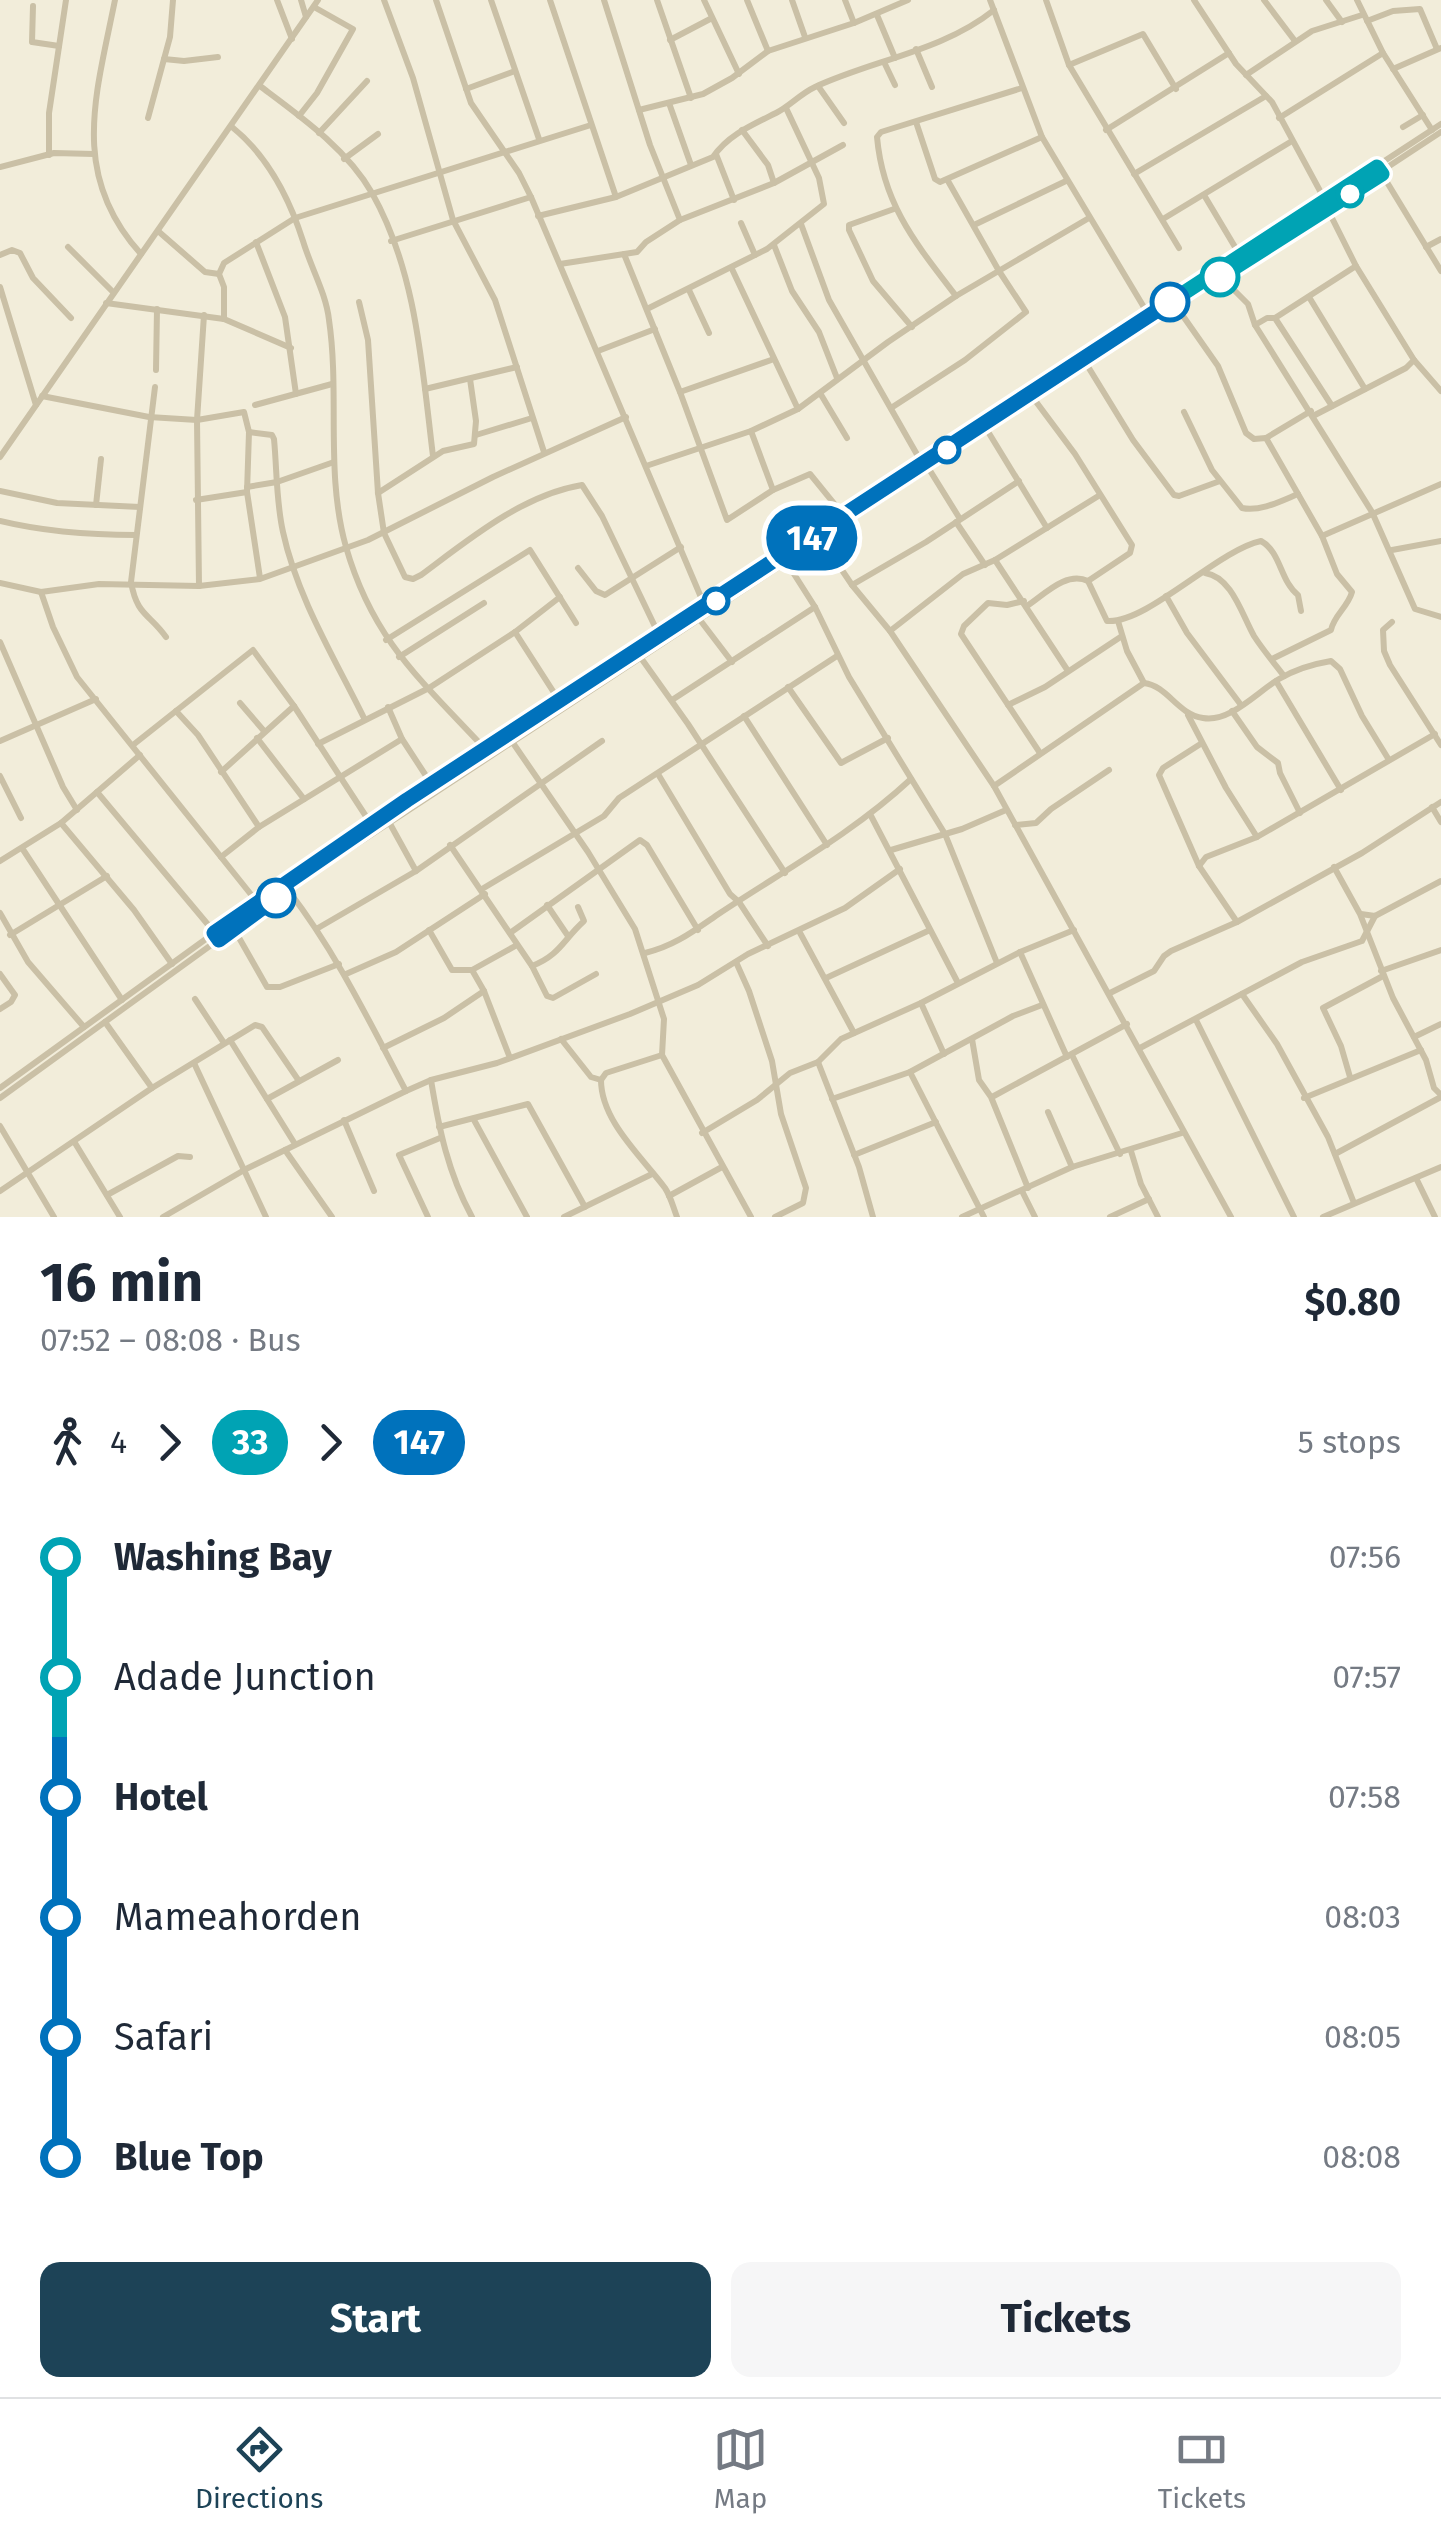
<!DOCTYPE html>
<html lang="en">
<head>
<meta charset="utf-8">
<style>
  :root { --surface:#fff; --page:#f6f6f7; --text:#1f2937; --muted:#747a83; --line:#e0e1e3; --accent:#1d4357 }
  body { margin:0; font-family:"Fira Sans",sans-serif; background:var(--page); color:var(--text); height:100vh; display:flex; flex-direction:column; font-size:38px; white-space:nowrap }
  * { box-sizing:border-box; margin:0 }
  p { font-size:32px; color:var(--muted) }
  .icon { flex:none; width:55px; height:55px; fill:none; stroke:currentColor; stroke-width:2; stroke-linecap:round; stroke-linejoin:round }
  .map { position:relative; height:1217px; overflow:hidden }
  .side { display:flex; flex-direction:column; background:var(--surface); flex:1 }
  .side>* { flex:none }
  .badge { padding:0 20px; border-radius:32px; font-size:35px; line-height:65px }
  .map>.badge { position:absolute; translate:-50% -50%; box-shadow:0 0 0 5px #fff }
  .legs { display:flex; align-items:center; gap:15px; height:110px; padding:0 40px; font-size:32px }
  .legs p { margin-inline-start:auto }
  .head { display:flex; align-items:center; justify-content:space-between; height:170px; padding:0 40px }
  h1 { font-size:55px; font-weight:700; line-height:75px }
  .primary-button { display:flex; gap:20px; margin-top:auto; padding:20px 40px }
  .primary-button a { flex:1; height:115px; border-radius:20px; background:var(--accent); color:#fff; font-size:40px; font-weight:700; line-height:115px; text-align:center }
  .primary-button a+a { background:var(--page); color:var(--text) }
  ul { padding:0 40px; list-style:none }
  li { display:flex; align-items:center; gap:35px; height:120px; font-size:38px }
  li i { display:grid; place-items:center; width:15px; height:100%; margin:0 12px; background:currentColor }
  li i::after { content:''; width:25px; height:25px; margin:-12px; border:8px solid; border-radius:50%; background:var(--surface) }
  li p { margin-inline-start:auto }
  li:first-child i { background:linear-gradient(#0000 50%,currentColor 0) }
  li:last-child i { background:linear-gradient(currentColor 50%,#0000 0) }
  .dock { display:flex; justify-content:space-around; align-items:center; height:140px; border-top:2px solid var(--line); background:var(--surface); font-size:28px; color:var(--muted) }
  .dock a { display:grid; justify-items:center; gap:5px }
  .dock .on { color:var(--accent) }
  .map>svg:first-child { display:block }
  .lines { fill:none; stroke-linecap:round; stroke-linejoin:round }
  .minor { stroke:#cac0a6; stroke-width:6 }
  .line-1-casing { stroke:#fff; stroke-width:22 }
  .line-2-casing { stroke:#fff; stroke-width:22 }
  .line-1 { stroke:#00a3b4; stroke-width:15 }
  .line-2 { stroke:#0072bc; stroke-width:15 }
  .stop-1-dot { fill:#fff; stroke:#00a3b4; stroke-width:5 }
  .stop-2-dot { fill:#fff; stroke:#0072bc; stroke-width:5 }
</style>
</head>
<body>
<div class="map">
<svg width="1441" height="1217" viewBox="0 0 1441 1217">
  <rect width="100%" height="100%" fill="#f2edda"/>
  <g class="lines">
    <g class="minor">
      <path d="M115 0C96 95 69 175 141 254"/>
      <path d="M277 0 292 39"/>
      <path d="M301 0 306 17"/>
      <path d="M384 0 413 78 453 220 495 300 544 452"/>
      <path d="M436 0 471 103 519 173 531 197 706 609"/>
      <path d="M491 0 539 139"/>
      <path d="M550 0 616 197"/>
      <path d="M604 0 650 145 680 220"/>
      <path d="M657 0 691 98"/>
      <path d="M704 0 739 74"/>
      <path d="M747 0 768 51"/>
      <path d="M792 0 805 37"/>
      <path d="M845 0 854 23"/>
      <path d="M990 0 1042 137 1151 319"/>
      <path d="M1046 0 1069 65 1179 248"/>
      <path d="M1194 0 1236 64 1272 102 1326 202"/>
      <path d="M1264 0 1295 41"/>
      <path d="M1326 0 1342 22"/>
      <path d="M1357 0 1383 53 1432 130"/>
      <path d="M33 6 32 42 59 46"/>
      <path d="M877 15 895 58"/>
      <path d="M1367 21 1393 11 1420 9 1437 49"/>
      <path d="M670 40 712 18"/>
      <path d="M916 49 932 87"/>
      <path d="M164 59 184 61 218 57"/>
      <path d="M884 62 895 85"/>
      <path d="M1069 65 1143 34 1176 89"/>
      <path d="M1393 69 1441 48"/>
      <path d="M1246 75 1312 31 1362 15"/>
      <path d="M260 86C300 116 347 149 372 193 417 273 422 368 433 456"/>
      <path d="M818 86 844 123"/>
      <path d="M466 89 515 71"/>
      <path d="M669 103 691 165"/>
      <path d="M639 110 703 94 732 78 768 51 854 23 908 0"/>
      <path d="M299 116 317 93 353 29 314 7"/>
      <path d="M148 118 170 37 173 0"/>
      <path d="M1279 118 1383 53"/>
      <path d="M916 122 935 179 940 182 1042 137"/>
      <path d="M232 127C268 156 289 197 303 241 311 268 326 293 329 320 340 395 325 473 346 547 373 641 422 681 486 750"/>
      <path d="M1403 127 1423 115"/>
      <path d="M742 130 768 165 774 183"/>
      <path d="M1106 130 1229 53"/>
      <path d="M319 133 367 81"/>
      <path d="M716 154 734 200"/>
      <path d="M49 155V113L66 0"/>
      <path d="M344 159 378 134"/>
      <path d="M0 167 54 153 94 154"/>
      <path d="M1134 174 1266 96"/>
      <path d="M1382 174 1441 271"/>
      <path d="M1204 195 1241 257"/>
      <path d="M894 209 849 225V230L873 281 912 327"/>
      <path d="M538 216 616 197 713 157C728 135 752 125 776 113 790 106 800 94 815 87 873 60 943 51 994 10"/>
      <path d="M1163 219 1292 141"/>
      <path d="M741 223 755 255"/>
      <path d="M801 224 829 300 923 465"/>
      <path d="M974 225 1066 181"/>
      <path d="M158 231 205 272 219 274"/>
      <path d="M391 241 531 197"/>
      <path d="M256 242 285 317 296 394"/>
      <path d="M774 245 792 291 819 332 837 378"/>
      <path d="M68 247 113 292"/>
      <path d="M1426 247 1441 239"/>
      <path d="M624 254 680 392 727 520 773 490 810 474 845 517"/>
      <path d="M0 255 12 250 20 253 33 278 71 318"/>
      <path d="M560 264 637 252 646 242 680 220 774 183 843 145"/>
      <path d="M732 269 798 409"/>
      <path d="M1221 277 1248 304 1255 325 1372 512 1415 609 1441 617"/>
      <path d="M0 287 36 405"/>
      <path d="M689 290 709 333"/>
      <path d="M956 296C917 245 883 205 877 137L881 132 1022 88"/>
      <path d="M1309 297 1365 389"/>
      <path d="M359 302 368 340 378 493 384 533 405 577 413 579 421 575C468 540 522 495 582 485L602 516 660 637"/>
      <path d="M106 303 224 319 291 348"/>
      <path d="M1176 306 1218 366 1246 433 1254 439 1266 438 1322 536 1337 574 1352 592C1348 607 1334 615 1331 630L1272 659"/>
      <path d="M647 309 767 249 824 204 819 178 786 108"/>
      <path d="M1275 318 1332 406"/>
      <path d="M224 319V287L219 274 224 263 295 218 591 125"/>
      <path d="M1255 325 1267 318H1275L1356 266"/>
      <path d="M598 351 655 329"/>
      <path d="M1414 360 1441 391"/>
      <path d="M1087 365 1133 440 1174 495 1179 496 1220 481"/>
      <path d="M156 370 157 309"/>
      <path d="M155 387 131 582C137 616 149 613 166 637"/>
      <path d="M425 389 517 367"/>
      <path d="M680 392 774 359"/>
      <path d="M820 393 847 438"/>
      <path d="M42 396 149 417 197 420 244 412 249 432 247 492 260 578"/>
      <path d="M1034 399 1075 454 1132 545 1130 553 1088 581 1107 621C1147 624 1218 550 1261 541 1281 552 1280 581 1298 595L1301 611"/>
      <path d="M255 405 332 384"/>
      <path d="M891 408 965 360 1026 312 999 271 948 181"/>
      <path d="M1184 412 1212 470 1242 508C1260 512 1281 501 1298 494"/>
      <path d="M1313 416 1406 368 1414 360 1356 266 1327 208"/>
      <path d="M987 430 1047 528"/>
      <path d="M751 431 773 490"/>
      <path d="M249 432 272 435 274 439C277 470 276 501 283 532 297 597 335 659 364 718"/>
      <path d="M476 435 532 418"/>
      <path d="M1266 438 1311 411"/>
      <path d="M0 457 318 0"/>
      <path d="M646 466 751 431 798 409 888 342 956 296 1089 218"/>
      <path d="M929 469 960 519"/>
      <path d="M247 487 277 482 334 462"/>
      <path d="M0 491 57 503 140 507"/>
      <path d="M378 493 443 451 474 444 476 421 470 379"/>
      <path d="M196 500 247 492"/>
      <path d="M96 505 101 459"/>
      <path d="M0 521C45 532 90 535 136 535"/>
      <path d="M956 522 985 565"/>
      <path d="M1322 536 1441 484"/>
      <path d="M821 539 852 585 890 631 994 786 1231 1217"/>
      <path d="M1392 550 1441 541"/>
      <path d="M995 560 1068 671"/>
      <path d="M787 563 815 607 849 677 945 834 997 963"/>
      <path d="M578 568 596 591 605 595 681 547"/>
      <path d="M1205 573C1232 577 1242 615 1254 636 1263 650 1274 663 1284 676"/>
      <path d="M0 583 41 592 99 584 199 586 260 579 368 540 493 477 626 417"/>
      <path d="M852 585 926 542 1019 481"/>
      <path d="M199 586 197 420 204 315"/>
      <path d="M41 592 53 627 77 677 257 902"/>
      <path d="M1166 596 1187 633 1241 705"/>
      <path d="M1024 601 1007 605 988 603 964 626 961 634 1040 753"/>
      <path d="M1027 606C1045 594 1066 571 1088 581"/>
      <path d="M700 620 732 662"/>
      <path d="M1118 621 1127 651 1144 683"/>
      <path d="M1392 622 1383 630 1384 651 1390 665 1441 745"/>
      <path d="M890 631 963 574 995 560 1100 495"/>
      <path d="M515 632 560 702"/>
      <path d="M386 640 530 550 576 623"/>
      <path d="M0 642 63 787 77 810"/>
      <path d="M399 657 484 603"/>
      <path d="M641 658 688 724 785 873"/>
      <path d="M1276 681 1341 790"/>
      <path d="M788 687 841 763 888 738"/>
      <path d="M672 700 815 607"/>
      <path d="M240 703 264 731"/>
      <path d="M1008 705 1045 687 1122 636"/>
      <path d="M388 707 402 739 432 785"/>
      <path d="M176 711 198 735 259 827"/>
      <path d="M1232 711 1257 747 1278 763 1280 773 1300 813"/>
      <path d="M1188 715 1226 788 1257 837"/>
      <path d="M744 716 827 845"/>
      <path d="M257 738 304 799"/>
      <path d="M0 741 96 699"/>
      <path d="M513 743 588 852 635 929 664 1019 662 1055 751 1217"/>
      <path d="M1202 743 1163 768 1159 775 1199 866 1237 922"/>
      <path d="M318 744 429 688 515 632 560 597"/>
      <path d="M133 745 253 650 294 706 371 824"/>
      <path d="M221 772 294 706"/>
      <path d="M658 774 730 894 739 902 768 946"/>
      <path d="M0 776 21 818"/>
      <path d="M994 786 1144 683C1168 686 1177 714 1203 718 1230 723 1257 692 1279 679 1294 670 1313 664 1331 661L1340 669 1362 716 1389 760"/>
      <path d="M97 792 215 933"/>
      <path d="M1432 807 1441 822"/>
      <path d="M870 814 958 983"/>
      <path d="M389 822 416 871"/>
      <path d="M61 823 134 910 172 964"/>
      <path d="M1015 825 1036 823 1051 809 1109 770"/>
      <path d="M450 845 532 966 547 996 553 998 596 974"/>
      <path d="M22 848 122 1000"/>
      <path d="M891 850 962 829 1006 810"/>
      <path d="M221 857 259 827 402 739"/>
      <path d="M0 861 61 823 140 755"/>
      <path d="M1199 866 1206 857 1257 837 1435 734"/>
      <path d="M1334 867 1360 914 1393 998 1426 1060 1434 1088 1441 1095"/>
      <path d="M482 889 604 816 619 798 837 656"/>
      <path d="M288 890C336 952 369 1021 406 1091"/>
      <path d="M547 905 568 936"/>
      <path d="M0 913 28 962 84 1027"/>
      <path d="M1361 914 1375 916 1441 881"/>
      <path d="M318 928 416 871 602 741"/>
      <path d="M234 929 267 987H280L339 964"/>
      <path d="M429 930 452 970H472L484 991 510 1058"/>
      <path d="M799 931 854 1033"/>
      <path d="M510 933 640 840 647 845 698 930"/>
      <path d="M10 935 107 876"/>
      <path d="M1020 952 1067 1057"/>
      <path d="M645 953C675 946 695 930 720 913 785 870 853 833 911 779"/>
      <path d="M736 962 749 991 772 1061 781 1114 806 1188 803 1203 775 1217"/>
      <path d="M532 966C560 955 563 940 584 921L578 907"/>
      <path d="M472 970 517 945"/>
      <path d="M1381 971 1441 950"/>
      <path d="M0 974 15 995 11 1002 0 1009"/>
      <path d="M346 974 396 952 485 894"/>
      <path d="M826 978 930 930"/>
      <path d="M1110 993 1154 971 1164 956 1171 951 1237 922 1362 853 1441 802"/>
      <path d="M1242 994 1277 1044 1328 1137 1354 1203"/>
      <path d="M195 999 224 1043"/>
      <path d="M921 1003 944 1054"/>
      <path d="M1196 1020 1294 1217"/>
      <path d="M105 1022 152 1088"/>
      <path d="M1414 1037 1441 1024"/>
      <path d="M561 1039 591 1077 601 1080"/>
      <path d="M972 1039 979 1080 991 1097 1028 1188"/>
      <path d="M230 1040 295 1144"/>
      <path d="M383 1048 444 1018 484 991"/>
      <path d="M1140 1048 1302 962 1362 941 1375 916"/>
      <path d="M1072 1055 1120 1154"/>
      <path d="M818 1062 859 1167 873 1217"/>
      <path d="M194 1063 266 1217"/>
      <path d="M910 1072 984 1217"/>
      <path d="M1350 1077 1341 1046 1323 1008 1383 976"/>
      <path d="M431 1080C439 1129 448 1173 472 1217"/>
      <path d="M601 1080C601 1121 642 1157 665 1188 671 1197 673 1207 677 1217"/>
      <path d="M601 1080 606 1073 662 1055"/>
      <path d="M0 1088 257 902 407 800 1441 124"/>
      <path d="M992 1097 1127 1024"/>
      <path d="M0 1098 287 890 1441 132"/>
      <path d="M1304 1098 1421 1050"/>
      <path d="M267 1099 338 1060"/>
      <path d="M832 1099 910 1072 1013 1016 1042 1005"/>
      <path d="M1048 1112 1072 1167"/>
      <path d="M344 1120 374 1191"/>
      <path d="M474 1120 527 1217"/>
      <path d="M0 1126 54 1217"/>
      <path d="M439 1127 528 1104 585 1207"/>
      <path d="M702 1133 757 1100 790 1073 818 1062 841 1039 921 1003 1020 952 1074 930"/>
      <path d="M75 1143 120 1217"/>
      <path d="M285 1150 332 1217"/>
      <path d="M1131 1151 1141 1184 1158 1217"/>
      <path d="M1335 1154 1441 1097"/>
      <path d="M854 1155 936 1122"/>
      <path d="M1416 1178 1435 1217"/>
      <path d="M0 1191 152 1088 255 1025 262 1027 299 1081"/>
      <path d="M1022 1191 1035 1217"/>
      <path d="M107 1195 178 1156 190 1157"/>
      <path d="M669 1196 722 1167"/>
      <path d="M163 1217 246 1169 406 1091 431 1080 497 1063 630 1014 698 985 748 954 845 908 900 869"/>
      <path d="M428 1217 399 1155 440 1138"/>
      <path d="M564 1217 652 1174"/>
      <path d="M962 1217 1072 1167 1182 1133"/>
      <path d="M1110 1217 1149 1199"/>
      <path d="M1323 1217 1441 1167"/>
    </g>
  </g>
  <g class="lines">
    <g class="line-1-casing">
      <path id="line-1" d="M1170 302 1377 167 1382 174 1220 277"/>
    </g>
    <g class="line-2-casing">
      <path id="line-2" d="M276 898 219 940 214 933 407 800 1170 302"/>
    </g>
    <use href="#line-1" class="line-1"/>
    <use href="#line-2" class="line-2"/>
  </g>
  <g class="stop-1-dot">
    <circle cx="1350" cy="194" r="12"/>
    <circle cx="1220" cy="277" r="18"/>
  </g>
  <g class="stop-2-dot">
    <circle cx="1170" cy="302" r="18"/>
    <circle cx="947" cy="450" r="12"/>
    <circle cx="716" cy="601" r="12"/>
    <circle cx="276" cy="898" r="18"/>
  </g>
</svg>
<b class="badge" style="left:812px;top:538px;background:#0072bc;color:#fff">147</b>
</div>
<section class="side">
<div class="head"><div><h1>16 min</h1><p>07:52 – 08:08 · Bus</p></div><b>$0.80</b></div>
<div class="legs"><svg class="icon" aria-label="walk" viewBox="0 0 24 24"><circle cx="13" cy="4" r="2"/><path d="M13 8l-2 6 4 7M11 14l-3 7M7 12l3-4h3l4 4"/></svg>4<svg class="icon" aria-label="forward" viewBox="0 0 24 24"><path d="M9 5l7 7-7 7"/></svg><b class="badge" style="background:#00a3b4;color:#fff">33</b><svg class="icon" aria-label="forward" viewBox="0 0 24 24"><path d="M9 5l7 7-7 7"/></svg><b class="badge" style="background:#0072bc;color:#fff">147</b><p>5 stops</p></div>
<ul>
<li><i style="color:#00a3b4"></i><b>Washing Bay</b><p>07:56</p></li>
<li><i style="color:#00a3b4"></i><span>Adade Junction</span><p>07:57</p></li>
<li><i style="color:#0072bc"></i><b>Hotel</b><p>07:58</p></li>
<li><i style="color:#0072bc"></i><span>Mameahorden</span><p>08:03</p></li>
<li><i style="color:#0072bc"></i><span>Safari</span><p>08:05</p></li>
<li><i style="color:#0072bc"></i><b>Blue Top</b><p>08:08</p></li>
</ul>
<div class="primary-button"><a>Start</a><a>Tickets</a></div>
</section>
<nav class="dock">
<a class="on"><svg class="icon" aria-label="directions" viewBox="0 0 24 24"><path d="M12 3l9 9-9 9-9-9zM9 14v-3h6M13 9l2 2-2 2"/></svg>Directions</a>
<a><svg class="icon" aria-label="map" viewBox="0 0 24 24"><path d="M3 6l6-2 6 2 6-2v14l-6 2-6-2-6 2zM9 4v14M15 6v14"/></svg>Map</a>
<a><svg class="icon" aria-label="tickets" viewBox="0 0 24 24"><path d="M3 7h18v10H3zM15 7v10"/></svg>Tickets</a>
</nav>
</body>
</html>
